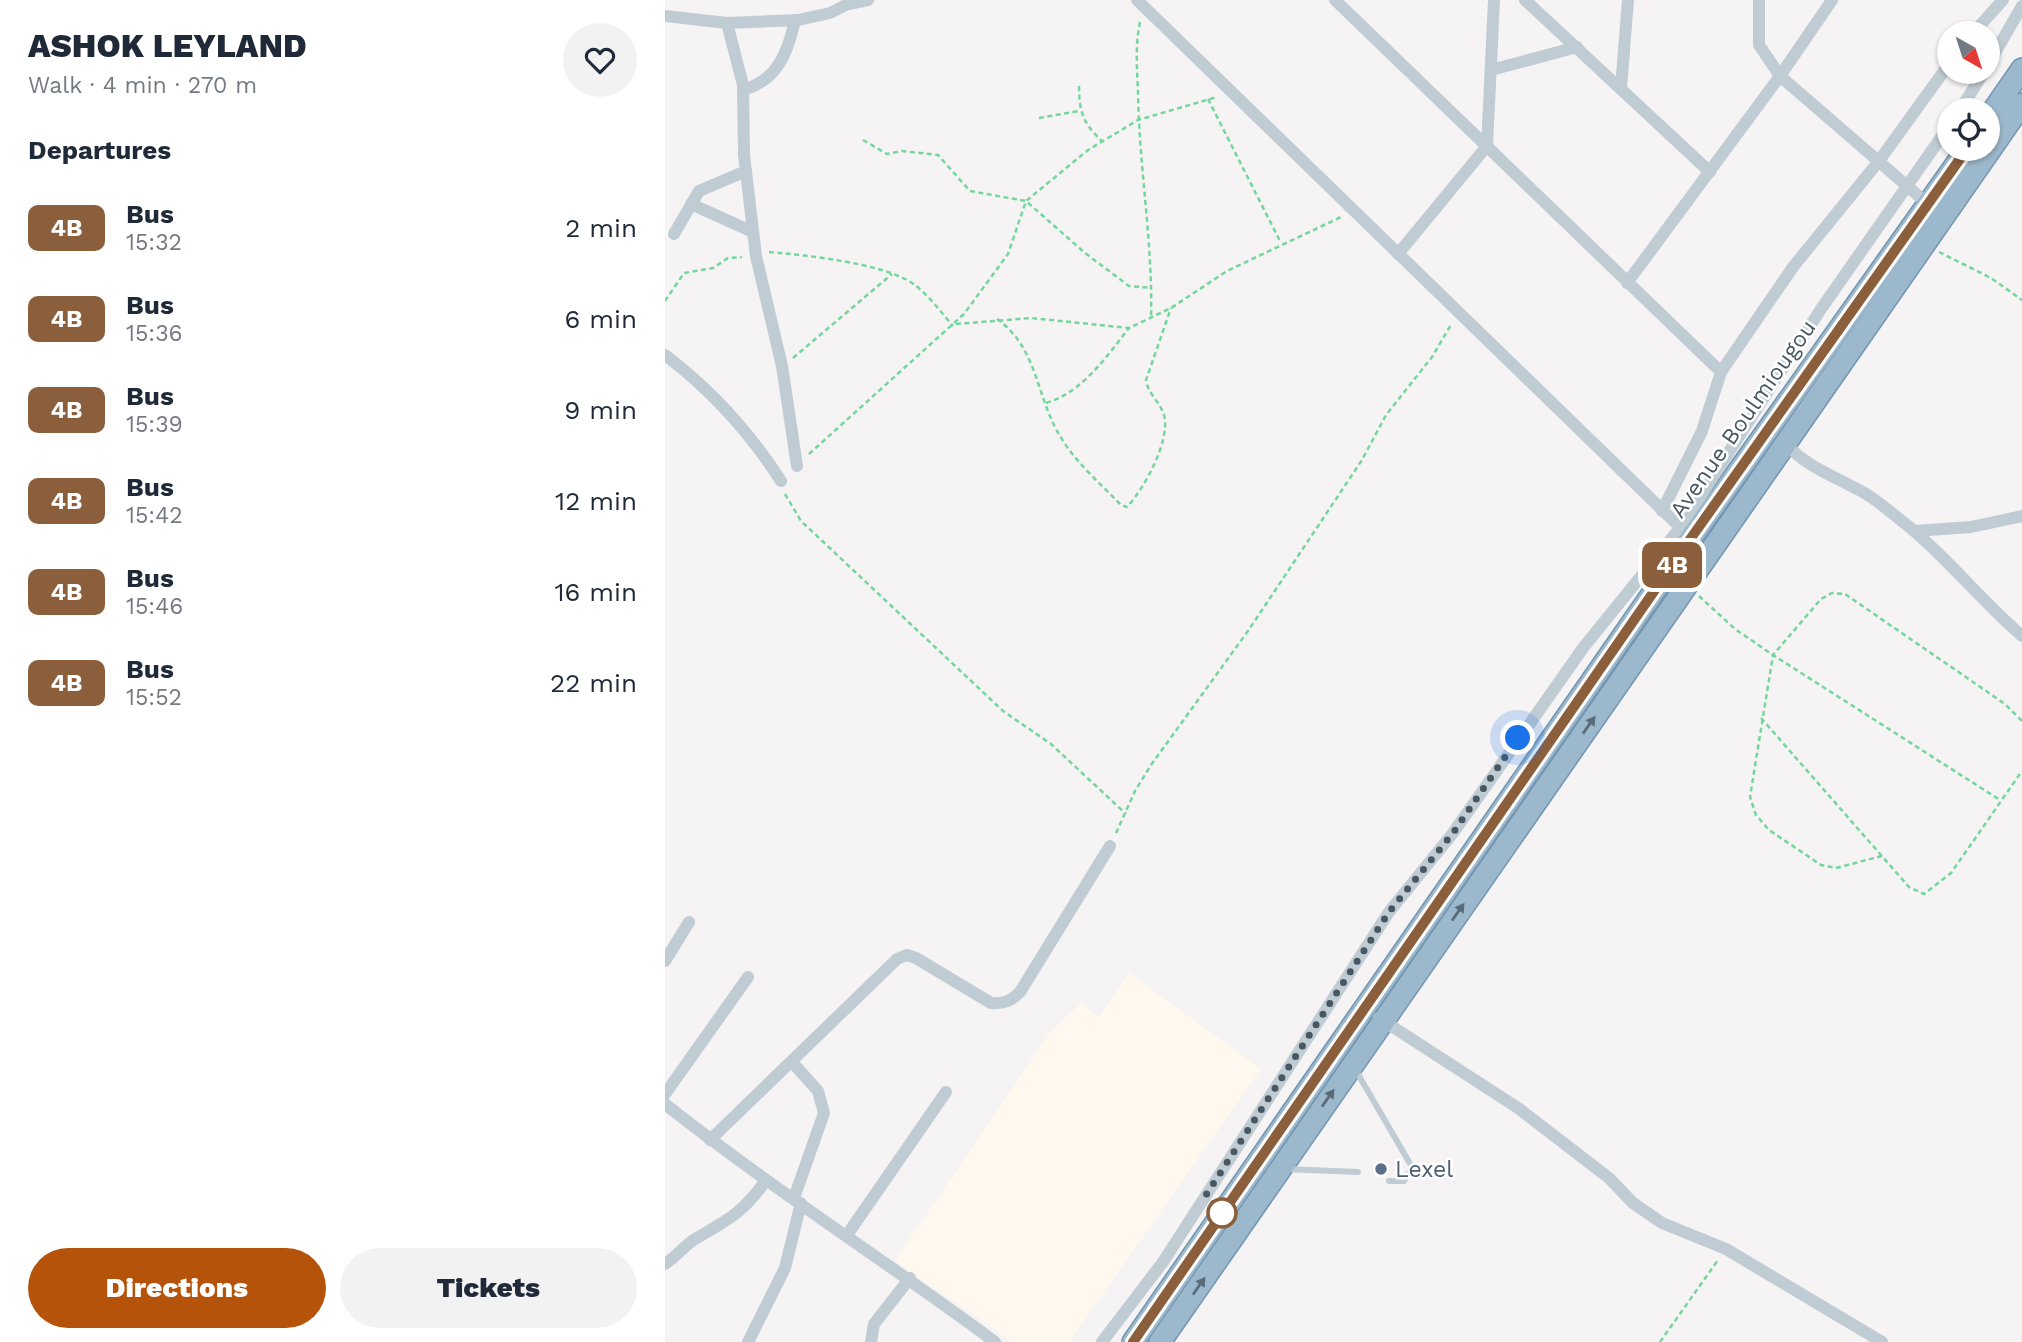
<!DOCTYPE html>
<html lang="en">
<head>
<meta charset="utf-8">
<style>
  :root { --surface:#fff; --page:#f2f2f3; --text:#1f2937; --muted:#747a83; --accent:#b45309 }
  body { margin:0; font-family:"Work Sans",sans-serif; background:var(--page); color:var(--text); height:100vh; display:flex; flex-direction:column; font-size:26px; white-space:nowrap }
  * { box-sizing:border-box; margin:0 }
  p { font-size:23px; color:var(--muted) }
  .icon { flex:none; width:38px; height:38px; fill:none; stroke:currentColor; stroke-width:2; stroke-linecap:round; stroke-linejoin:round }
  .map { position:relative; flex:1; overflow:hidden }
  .panel { display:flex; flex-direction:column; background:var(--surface); width:665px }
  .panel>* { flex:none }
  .badge { padding:0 14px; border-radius:10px; font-size:24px; line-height:46px }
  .needle { width:46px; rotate:141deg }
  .fabs { position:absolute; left:1272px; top:21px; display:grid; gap:14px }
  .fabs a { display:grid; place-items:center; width:63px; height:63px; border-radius:50%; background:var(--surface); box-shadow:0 2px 5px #0004; font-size:35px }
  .you { position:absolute; width:35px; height:35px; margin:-18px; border:5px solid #fff; border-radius:50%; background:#1a73e8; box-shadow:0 0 0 10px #1a73e833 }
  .map>.badge { position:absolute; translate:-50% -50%; box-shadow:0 0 0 4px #fff }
  h2 { padding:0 28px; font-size:26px; line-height:63px }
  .round { display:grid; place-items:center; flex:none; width:74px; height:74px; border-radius:37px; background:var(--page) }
  .headline { display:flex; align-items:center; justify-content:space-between; height:119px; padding:0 28px }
  h1 { font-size:33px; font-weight:800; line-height:52px }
  .action { display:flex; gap:14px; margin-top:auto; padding:14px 28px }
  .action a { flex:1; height:80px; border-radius:42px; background:var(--accent); color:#fff; font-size:28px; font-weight:800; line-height:80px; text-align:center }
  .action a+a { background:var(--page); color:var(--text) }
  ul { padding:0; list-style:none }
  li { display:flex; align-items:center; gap:21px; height:91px; padding:0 28px }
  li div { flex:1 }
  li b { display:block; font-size:26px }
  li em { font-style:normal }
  li .badge { min-width:77px; font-weight:700; text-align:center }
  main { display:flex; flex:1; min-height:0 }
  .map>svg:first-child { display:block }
  .commercial { fill:#fef8ee }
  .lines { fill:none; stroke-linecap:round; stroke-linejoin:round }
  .trunk-casing { stroke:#7295b1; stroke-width:24 }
  .path { stroke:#74d69d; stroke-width:2.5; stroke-dasharray:5 3.5; stroke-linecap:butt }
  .service { stroke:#c0ccd3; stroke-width:6 }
  .minor { stroke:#c0ccd3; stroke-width:12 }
  .trunk { stroke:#9cb8cc; stroke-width:21 }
  .oneway { fill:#596b78 }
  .line-casing { stroke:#fff; stroke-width:16 }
  .line { stroke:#8b5e3c; stroke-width:10 }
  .walk { stroke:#485863; stroke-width:7; stroke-dasharray:0 12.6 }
  .service-dot { fill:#5c6f8a; stroke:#fff; stroke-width:2.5 }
  .stop-dot { fill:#fff; stroke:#8b5e3c; stroke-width:3.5 }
  .labels { text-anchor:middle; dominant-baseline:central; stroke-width:5; stroke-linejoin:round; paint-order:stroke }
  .street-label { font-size:23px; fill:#485863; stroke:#fff }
  .service-label { font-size:23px; fill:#4e5e75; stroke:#fff; text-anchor:start }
</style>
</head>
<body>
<main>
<section class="panel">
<div class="headline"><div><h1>ASHOK LEYLAND</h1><p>Walk · 4 min · 270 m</p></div><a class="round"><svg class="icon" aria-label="heart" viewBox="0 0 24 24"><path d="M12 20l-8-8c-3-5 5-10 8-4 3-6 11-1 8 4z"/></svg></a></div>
<h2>Departures</h2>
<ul>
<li><span class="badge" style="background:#8b5e3c;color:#fff">4B</span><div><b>Bus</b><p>15:32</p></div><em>2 min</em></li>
<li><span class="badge" style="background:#8b5e3c;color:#fff">4B</span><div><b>Bus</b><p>15:36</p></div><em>6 min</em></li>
<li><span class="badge" style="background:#8b5e3c;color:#fff">4B</span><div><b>Bus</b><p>15:39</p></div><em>9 min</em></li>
<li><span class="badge" style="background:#8b5e3c;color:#fff">4B</span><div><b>Bus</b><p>15:42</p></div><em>12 min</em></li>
<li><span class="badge" style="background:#8b5e3c;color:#fff">4B</span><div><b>Bus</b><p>15:46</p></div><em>16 min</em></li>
<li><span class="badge" style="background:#8b5e3c;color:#fff">4B</span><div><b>Bus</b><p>15:52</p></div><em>22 min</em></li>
</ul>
<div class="action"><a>Directions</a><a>Tickets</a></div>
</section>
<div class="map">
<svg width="1357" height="1342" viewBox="0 0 1357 1342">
  <rect width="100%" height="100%" fill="#f5f3f3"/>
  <path class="commercial" d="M464 973 596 1069 404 1342H348L230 1261 384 1034 416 1003 434 1017Z"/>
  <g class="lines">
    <g class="trunk-casing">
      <g id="trunk">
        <path d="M1323 118 1357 69"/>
        <path d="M468 1342 1026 538 1302 149"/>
        <path d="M495 1342 1357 104"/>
      </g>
    </g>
    <g class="path">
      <path d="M475 22C470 45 472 68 473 92 474 167 488 243 486 318"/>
      <path d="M414 86C414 111 418 124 437 141"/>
      <path d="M543 99 616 243"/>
      <path d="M374 118 414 111"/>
      <path d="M198 140 222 154 237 151 273 155 305 191 361 201 420 253 464 286 487 288"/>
      <path d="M104 252C140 255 217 263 247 283 263 294 275 311 288 326"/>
      <path d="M1274 252 1326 278 1357 300"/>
      <path d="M0 301 19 273 48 268 63 258 77 257"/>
      <path d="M332 319C373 348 371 397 395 436 410 462 436 484 456 505L462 507C479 489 506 440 499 415 495 402 483 394 481 380L506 308"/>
      <path d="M291 324 366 318 464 328 506 308 562 271 676 217"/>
      <path d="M128 358 227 274"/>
      <path d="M381 403C418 392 441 357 464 328"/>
      <path d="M144 454 299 314 343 254 361 201 423 150 473 120 552 97"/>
      <path d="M120 494 136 521 338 711 386 744 461 814"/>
      <path d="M1034 596 1070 629 1108 655 1335 800"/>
      <path d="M1096 718 1244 887 1259 894 1286 873 1357 771"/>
      <path d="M451 833 470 791 486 765 583 631 697 460 721 415 767 357 787 323"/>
      <path d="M1217 856 1171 868 1156 865 1104 830 1091 815 1085 797 1108 655 1156 599 1167 593 1180 594 1340 704 1357 721"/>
      <path d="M995 1342 1053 1260"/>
    </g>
    <g class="service">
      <path d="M690 1069 747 1167 739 1181H724"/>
      <path d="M620 1169 693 1172"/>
    </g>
    <g class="minor">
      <path d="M472 0 1019 531"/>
      <path d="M670 0 1056 372"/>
      <path d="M860 0 1045 172"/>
      <path d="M1094 0V45L1115 76 1263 204"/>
      <path d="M0 16 62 23 133 20 165 13 183 4 203 0"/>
      <path d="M62 23 78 85 79 155 91 256 117 366 132 466"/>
      <path d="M1308 33 1338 0"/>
      <path d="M1323 65 1357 6"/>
      <path d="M826 70 912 47"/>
      <path d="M956 88 963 0"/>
      <path d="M78 90C113 80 123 52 130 20"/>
      <path d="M1295 110 1319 72"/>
      <path d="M26 204 88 232"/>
      <path d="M9 234 34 191 81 171"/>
      <path d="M733 254 822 146 829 0"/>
      <path d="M962 283 1115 76 1167 0"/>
      <path d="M0 355C45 389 85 433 116 481"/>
      <path d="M1122 445C1142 467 1169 476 1194 490 1208 497 1221 508 1233 518 1279 553 1314 599 1357 636"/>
      <path d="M997 511 1037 431 1056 372 1128 267 1214 161 1284 64"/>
      <path d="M1250 531 1306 527 1357 516"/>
      <path d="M0 961 24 922"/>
      <path d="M714 1018 853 1108 944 1178 968 1203 997 1223 1061 1249 1217 1342"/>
      <path d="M127 1062 153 1091 159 1113 129 1198"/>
      <path d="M0 1094 83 977"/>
      <path d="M0 1104C106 1188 221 1261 330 1342"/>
      <path d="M45 1140 232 959 242 955 251 958 326 1003C339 1004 346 1001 355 992L445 846"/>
      <path d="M182 1235 281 1092"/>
      <path d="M0 1264C11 1257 19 1246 30 1239 63 1220 79 1212 101 1180"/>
      <path d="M83 1342 120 1268 136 1203"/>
      <path d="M206 1342 209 1324 245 1278"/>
      <path d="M437 1342 498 1262 724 912 788 833 918 648 1015 528 1156 309 1284 126"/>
    </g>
    <use href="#trunk" class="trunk"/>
  </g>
  <defs><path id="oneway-solid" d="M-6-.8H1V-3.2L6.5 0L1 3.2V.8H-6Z" transform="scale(1.75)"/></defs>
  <g class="oneway">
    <use href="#oneway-solid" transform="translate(924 725) rotate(-55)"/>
    <use href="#oneway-solid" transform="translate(793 912) rotate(-55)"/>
    <use href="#oneway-solid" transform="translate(663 1098) rotate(-55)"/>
    <use href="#oneway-solid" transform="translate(534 1286) rotate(-55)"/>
  </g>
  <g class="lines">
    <g class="line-casing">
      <path id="line" d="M468 1342 1026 538 1302 149"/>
    </g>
    <use href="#line" class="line"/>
    <path class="walk" d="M557 1213 541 1195 724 912 788 833 853 738"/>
  </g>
  <circle class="service-dot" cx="716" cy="1169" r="7"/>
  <circle class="stop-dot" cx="557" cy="1213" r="14"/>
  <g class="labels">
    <g class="street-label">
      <text transform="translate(1078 419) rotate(-55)">Avenue Boulmiougou</text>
    </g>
    <g class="service-label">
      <text x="730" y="1169">Lexel</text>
    </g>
  </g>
</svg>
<div class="fabs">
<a><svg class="needle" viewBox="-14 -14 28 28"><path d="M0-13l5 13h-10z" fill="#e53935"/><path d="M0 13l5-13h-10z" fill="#747a83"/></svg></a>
<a><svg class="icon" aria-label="locate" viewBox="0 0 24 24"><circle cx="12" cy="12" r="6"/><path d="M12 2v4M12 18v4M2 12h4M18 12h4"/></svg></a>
</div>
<div class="you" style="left:853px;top:738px"></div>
<b class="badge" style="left:1007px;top:565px;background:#8b5e3c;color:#fff">4B</b>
</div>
</main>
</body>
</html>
